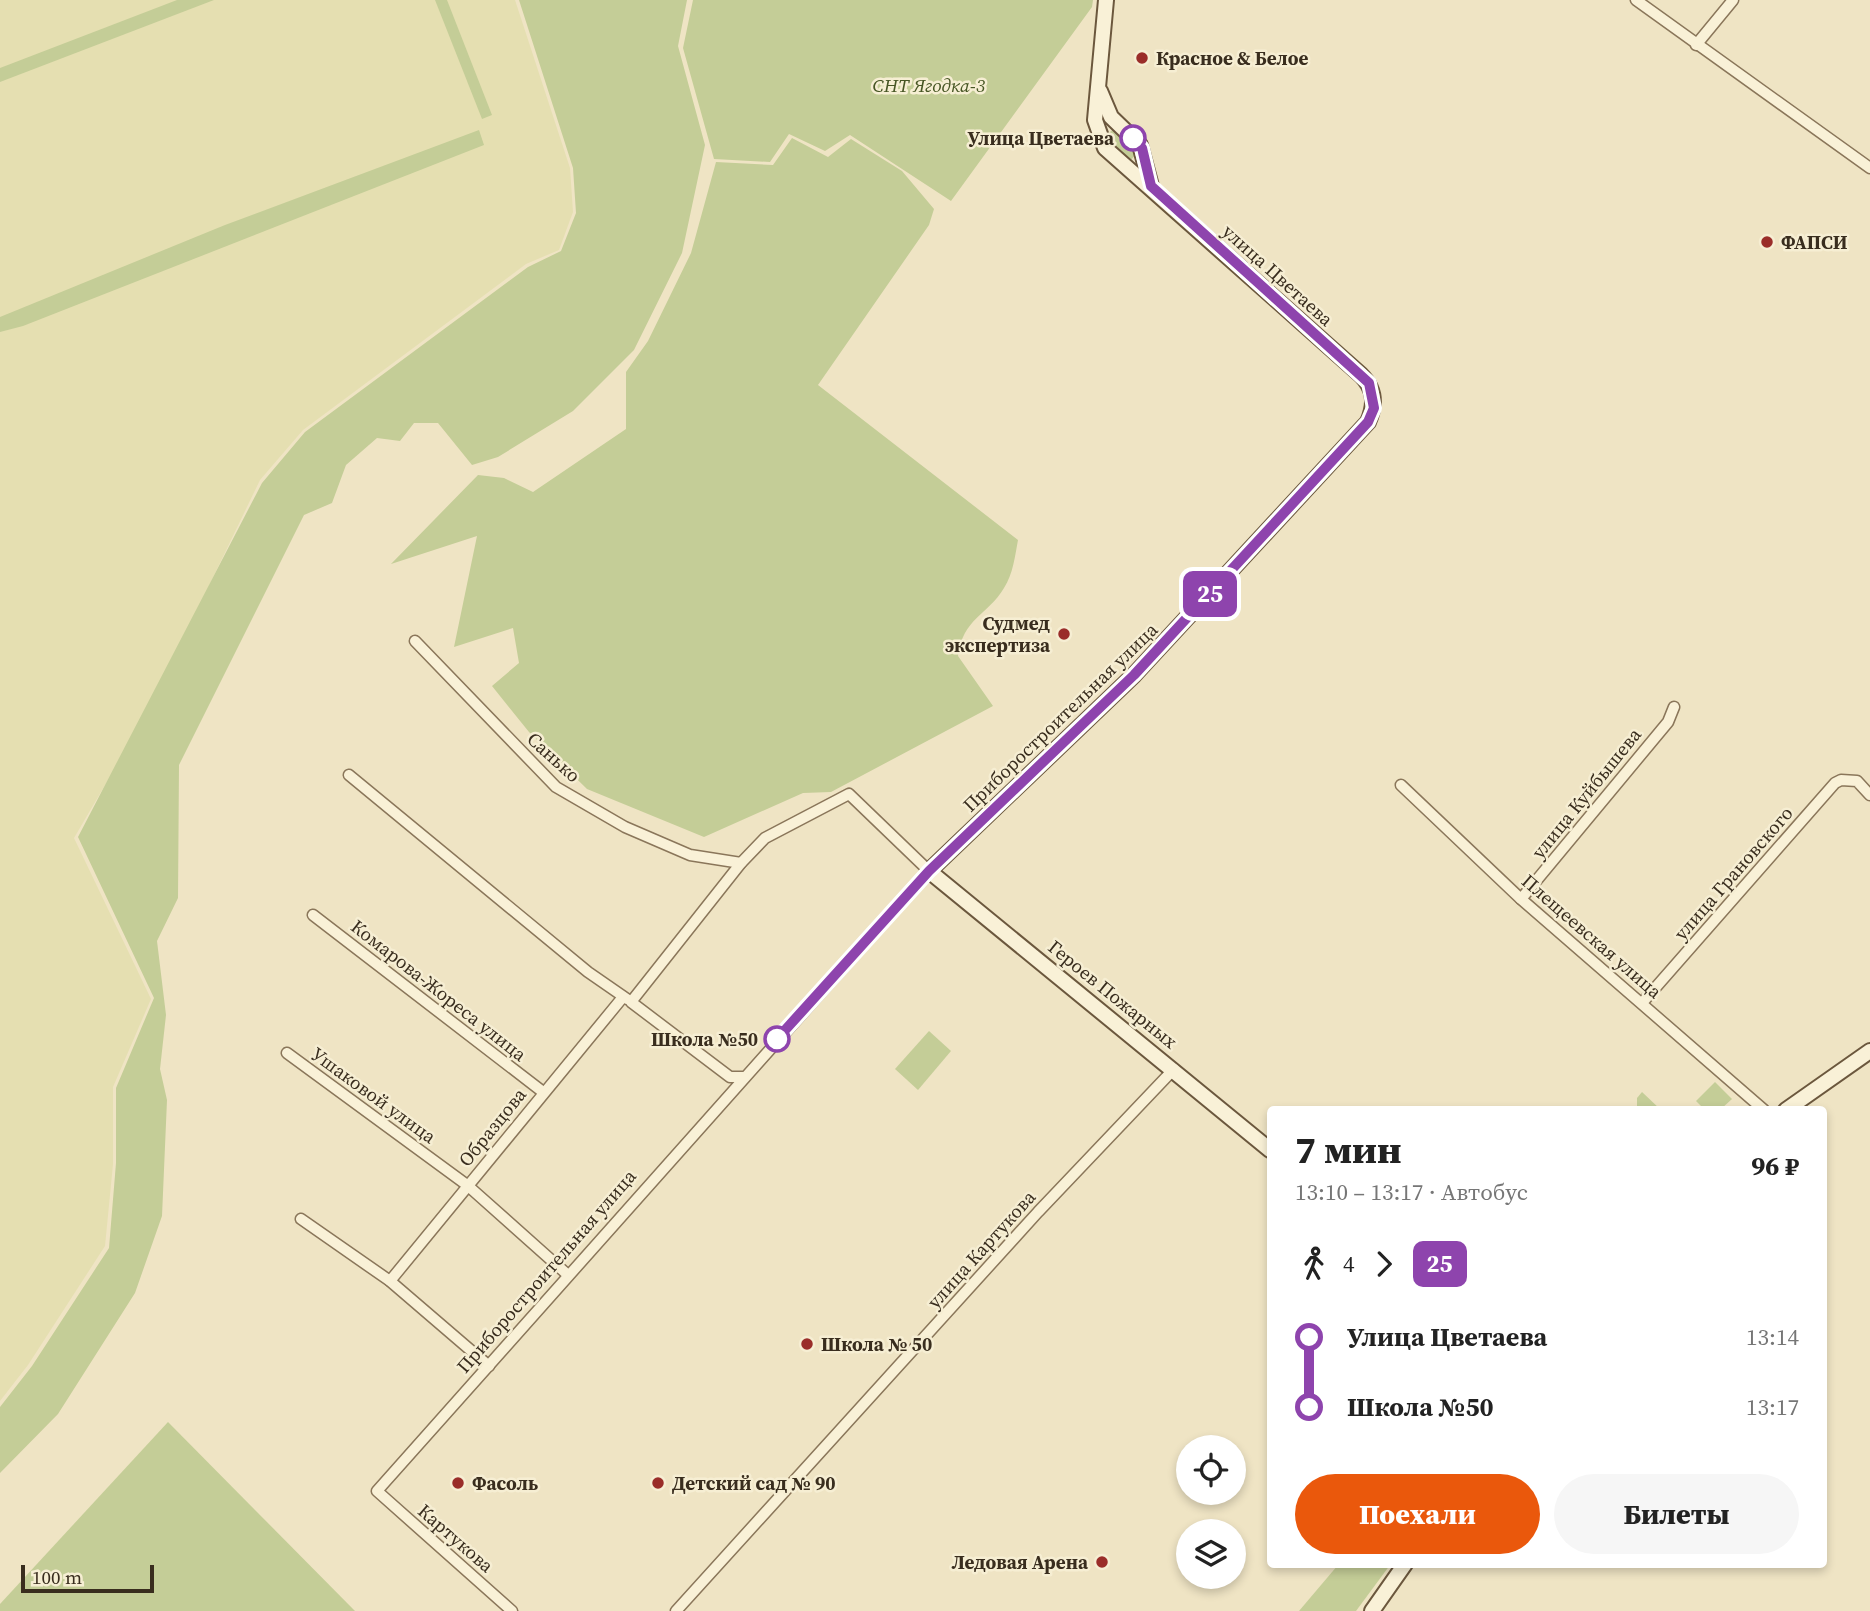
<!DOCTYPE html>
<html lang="ru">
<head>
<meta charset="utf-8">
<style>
  :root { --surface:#fff; --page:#f6f6f6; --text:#222; --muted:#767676; --accent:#ea580c }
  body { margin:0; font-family:"Source Serif 4",serif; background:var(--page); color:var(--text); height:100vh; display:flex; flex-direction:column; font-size:26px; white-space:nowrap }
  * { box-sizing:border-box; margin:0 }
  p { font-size:23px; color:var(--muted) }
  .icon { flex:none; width:38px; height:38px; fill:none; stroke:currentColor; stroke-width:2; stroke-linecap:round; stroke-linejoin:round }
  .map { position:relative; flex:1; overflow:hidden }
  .drawer { position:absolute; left:1267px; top:1106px; width:560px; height:462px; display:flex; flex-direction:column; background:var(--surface); border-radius:7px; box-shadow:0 4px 10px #0003 }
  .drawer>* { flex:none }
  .badge { padding:0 14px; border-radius:10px; font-size:24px; line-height:46px }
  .fabs { position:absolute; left:1176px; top:1435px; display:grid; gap:14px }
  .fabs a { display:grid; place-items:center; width:70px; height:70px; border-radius:50%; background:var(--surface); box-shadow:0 4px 10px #0003; font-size:35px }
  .scale { position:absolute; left:21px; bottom:18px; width:133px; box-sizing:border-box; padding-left:7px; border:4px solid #392d1e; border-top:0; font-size:19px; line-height:24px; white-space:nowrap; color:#392d1e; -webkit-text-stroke:5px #f6eed3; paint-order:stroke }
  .map>.badge { position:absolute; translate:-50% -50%; box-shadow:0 0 0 4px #fff }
  .legs { display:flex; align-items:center; gap:10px; height:77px; padding:0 28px; font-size:23px }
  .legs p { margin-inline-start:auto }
  .head { display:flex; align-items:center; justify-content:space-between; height:119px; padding:0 28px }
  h1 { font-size:38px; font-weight:800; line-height:52px }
  .cta { display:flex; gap:14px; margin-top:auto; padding:14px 28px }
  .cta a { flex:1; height:80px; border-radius:42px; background:var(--accent); color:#fff; font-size:28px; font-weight:800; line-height:80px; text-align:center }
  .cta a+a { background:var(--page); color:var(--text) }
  ul { padding:0 28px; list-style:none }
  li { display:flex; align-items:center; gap:24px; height:70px; font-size:26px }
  li i { display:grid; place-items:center; width:10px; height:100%; margin:0 9px; background:currentColor }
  li i::after { content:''; width:18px; height:18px; margin:-9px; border:5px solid; border-radius:50%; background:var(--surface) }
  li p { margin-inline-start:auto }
  li:first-child i { background:linear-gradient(#0000 50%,currentColor 0) }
  li:last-child i { background:linear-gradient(currentColor 50%,#0000 0) }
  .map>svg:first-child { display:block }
  .farmland { fill:#e5dfb1 }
  .green { fill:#c4cd97 }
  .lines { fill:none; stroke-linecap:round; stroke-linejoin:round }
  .street-casing { stroke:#8a765a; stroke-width:13 }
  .secondary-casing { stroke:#6b573d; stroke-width:18 }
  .street { stroke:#f9f1d7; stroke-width:10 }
  .secondary { stroke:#f9f1d7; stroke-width:14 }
  .line-1-casing { stroke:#fff; stroke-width:16 }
  .line-1 { stroke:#8e44ad; stroke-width:10 }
  .poi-dot { fill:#9a2d29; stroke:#f6eed3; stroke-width:2.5 }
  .stop-1-dot { fill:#fff; stroke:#8e44ad; stroke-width:3.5 }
  .labels { text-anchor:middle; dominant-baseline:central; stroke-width:5; stroke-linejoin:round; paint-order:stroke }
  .poi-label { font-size:19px; font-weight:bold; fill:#392d1e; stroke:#f6eed3; text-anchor:start }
  .park-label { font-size:19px; font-style:italic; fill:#475624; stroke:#f6eed3 }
  .stop-label { font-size:19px; font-weight:bold; fill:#392d1e; stroke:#f6eed3; text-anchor:end }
  .street-label { font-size:19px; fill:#392d1e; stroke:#f6eed3 }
</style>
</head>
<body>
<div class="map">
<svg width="1870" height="1611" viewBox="0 0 1870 1611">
  <rect width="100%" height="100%" fill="#efe4c4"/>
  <path class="farmland" d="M0 0H515L570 168 573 212 559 250 526 264 303 430 260 480 149 710 74 838 151 999 113 1087V1164L105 1246 28 1365 0 1401Z"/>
  <g class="green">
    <path d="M177 0H214L0 82V68Z"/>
    <path d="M435 0H447L492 115 482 119Z"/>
    <path d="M519 0H687L678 46 705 145 682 253 634 350 573 411 498 457 472 465 438 423H414L400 441 377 438 346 465 332 503 304 515 179 765 178 898 157 941 166 1015 160 1069 167 1100 162 1216 135 1293 58 1414 0 1473V1407L32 1366 109 1248 116 1163V1088L154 998 78 837 262 483 305 432 528 267 561 251 576 213 573 168Z"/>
    <path d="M693 0H1093L1092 7 951 201 850 135 825 151 789 134 770 162 714 159 683 48Z"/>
    <path d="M1115 128 1135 145 1137 153 1130 161 1123 160 1105 136Z"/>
    <path d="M479 130 484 145 23 326 0 332V317L225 225Z"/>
    <path d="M792 138 828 157 851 139 902 171 934 209 929 225 818 385 1018 540C1015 556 1013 574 1004 588 987 616 963 618 958 656L993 706 831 792 803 793 704 837 587 789 529 732 492 686 519 663 513 628 454 647 477 536 391 564 478 475 504 478 533 492 626 429V372L648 341 691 253 716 162 773 165Z"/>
    <path d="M929 1031 951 1051 918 1090 895 1069Z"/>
    <path d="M1715 1082 1732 1099 1721 1109H1704L1696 1101Z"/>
    <path d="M1642 1092 1660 1109H1637V1098Z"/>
    <path d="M168 1422 355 1611H0V1604Z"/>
    <path d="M1338 1565H1390L1356 1611H1299Z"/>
  </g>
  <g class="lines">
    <g class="street-casing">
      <g id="street">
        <path d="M1636 0 1870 168"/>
        <path d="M1696 45 1733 0"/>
        <path d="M415 641 556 787 625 827 690 855 741 863"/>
        <path d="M349 775 588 972 627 999"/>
        <path d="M1401 785 1521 899 1764 1110"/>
        <path d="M1521 899 1668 722 1674 707"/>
        <path d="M313 915 543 1092"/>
        <path d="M1642 1003 1835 783 1841 780 1857 781 1870 795"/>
        <path d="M287 1053 467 1185 568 1275"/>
        <path d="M301 1219 390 1281 489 1366"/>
        <path d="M390 1281 623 997"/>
        <path d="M512 1611 377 1491 929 871 849 794 765 838 741 863 631 1002 730 1077H743"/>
        <path d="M676 1611 1038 1212 1174 1069"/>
      </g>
    </g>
    <g class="secondary-casing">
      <g id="secondary">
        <path d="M1106 0 1095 120 1105 148 1361 375C1375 389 1376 404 1368 422L1134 675 929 871 1270 1150"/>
        <path d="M1100 91 1111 117 1140 145 1151 186"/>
        <path d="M1786 1110 1870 1051"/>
        <path d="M1372 1611 1405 1564"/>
      </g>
    </g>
    <use href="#street" class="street"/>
    <use href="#secondary" class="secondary"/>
  </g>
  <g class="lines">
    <g class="line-1-casing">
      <path id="line-1" d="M777 1039 929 871 1134 675 1368 422 1374 408 1369 383 1151 186 1142 148 1133 138"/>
    </g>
    <use href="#line-1" class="line-1"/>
  </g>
  <g class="poi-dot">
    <circle cx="1142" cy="58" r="7"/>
    <circle cx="1767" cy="242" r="7"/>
    <circle cx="1064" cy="634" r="7"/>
    <circle cx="807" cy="1344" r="7"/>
    <circle cx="458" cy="1483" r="7"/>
    <circle cx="658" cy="1483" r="7"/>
    <circle cx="1102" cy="1562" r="7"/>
  </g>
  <g class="stop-1-dot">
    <circle cx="1133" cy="138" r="12"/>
    <circle cx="777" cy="1039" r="12"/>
  </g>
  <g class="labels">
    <g class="poi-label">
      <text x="1156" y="58">Красное &amp; Белое</text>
      <text x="1781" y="242">ФАПСИ</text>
      <text x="1050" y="623" text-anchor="end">Судмед<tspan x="1050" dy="22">экспертиза</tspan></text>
      <text x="821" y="1344">Школа № 50</text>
      <text x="472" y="1483">Фасоль</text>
      <text x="672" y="1483">Детский сад № 90</text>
      <text x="1088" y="1562" text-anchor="end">Ледовая Арена</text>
    </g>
    <g class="park-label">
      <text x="929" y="85">СНТ Ягодка-3</text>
    </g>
    <g class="stop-label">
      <text x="1114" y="138">Улица Цветаева</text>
      <text x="758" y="1039">Школа №50</text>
    </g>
    <g class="street-label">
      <text transform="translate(1278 275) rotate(42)">улица Цветаева</text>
      <text transform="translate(1060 717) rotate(-44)">Приборостроительная улица</text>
      <text transform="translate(554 757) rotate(42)">Санько</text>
      <text transform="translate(1586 793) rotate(-51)">улица Куйбышева</text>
      <text transform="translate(1733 873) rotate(-49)">улица Грановского</text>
      <text transform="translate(1592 936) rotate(41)">Плещеевская улица</text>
      <text transform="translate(439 990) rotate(38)">Комарова-Жореса улица</text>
      <text transform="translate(1113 994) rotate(39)">Героев Пожарных</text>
      <text transform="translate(374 1095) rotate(36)">Ушаковой улица</text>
      <text transform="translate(492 1127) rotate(-51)">Образцова</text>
      <text transform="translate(981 1249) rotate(-48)">улица Картукова</text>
      <text transform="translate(546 1271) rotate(-49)">Приборостроительная улица</text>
      <text transform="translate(456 1538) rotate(41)">Картукова</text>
    </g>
  </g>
</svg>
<div class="fabs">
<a><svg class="icon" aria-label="locate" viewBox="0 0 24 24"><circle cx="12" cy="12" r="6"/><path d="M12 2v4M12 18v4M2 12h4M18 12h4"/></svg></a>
<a><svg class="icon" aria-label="layers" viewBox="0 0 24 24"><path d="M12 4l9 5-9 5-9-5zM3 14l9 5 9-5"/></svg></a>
</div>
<div class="scale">100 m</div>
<b class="badge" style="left:1210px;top:594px;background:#8e44ad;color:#fff">25</b>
<section class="drawer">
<div class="head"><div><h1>7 мин</h1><p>13:10 – 13:17 · Автобус</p></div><b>96 ₽</b></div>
<div class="legs"><svg class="icon" aria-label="walk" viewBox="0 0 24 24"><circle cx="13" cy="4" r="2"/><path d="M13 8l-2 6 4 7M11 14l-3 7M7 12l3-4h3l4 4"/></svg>4<svg class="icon" aria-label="forward" viewBox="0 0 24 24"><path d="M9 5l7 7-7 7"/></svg><b class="badge" style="background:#8e44ad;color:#fff">25</b></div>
<ul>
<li><i style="color:#8e44ad"></i><b>Улица Цветаева</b><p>13:14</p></li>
<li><i style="color:#8e44ad"></i><b>Школа №50</b><p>13:17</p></li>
</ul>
<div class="cta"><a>Поехали</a><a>Билеты</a></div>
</section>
</div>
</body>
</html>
